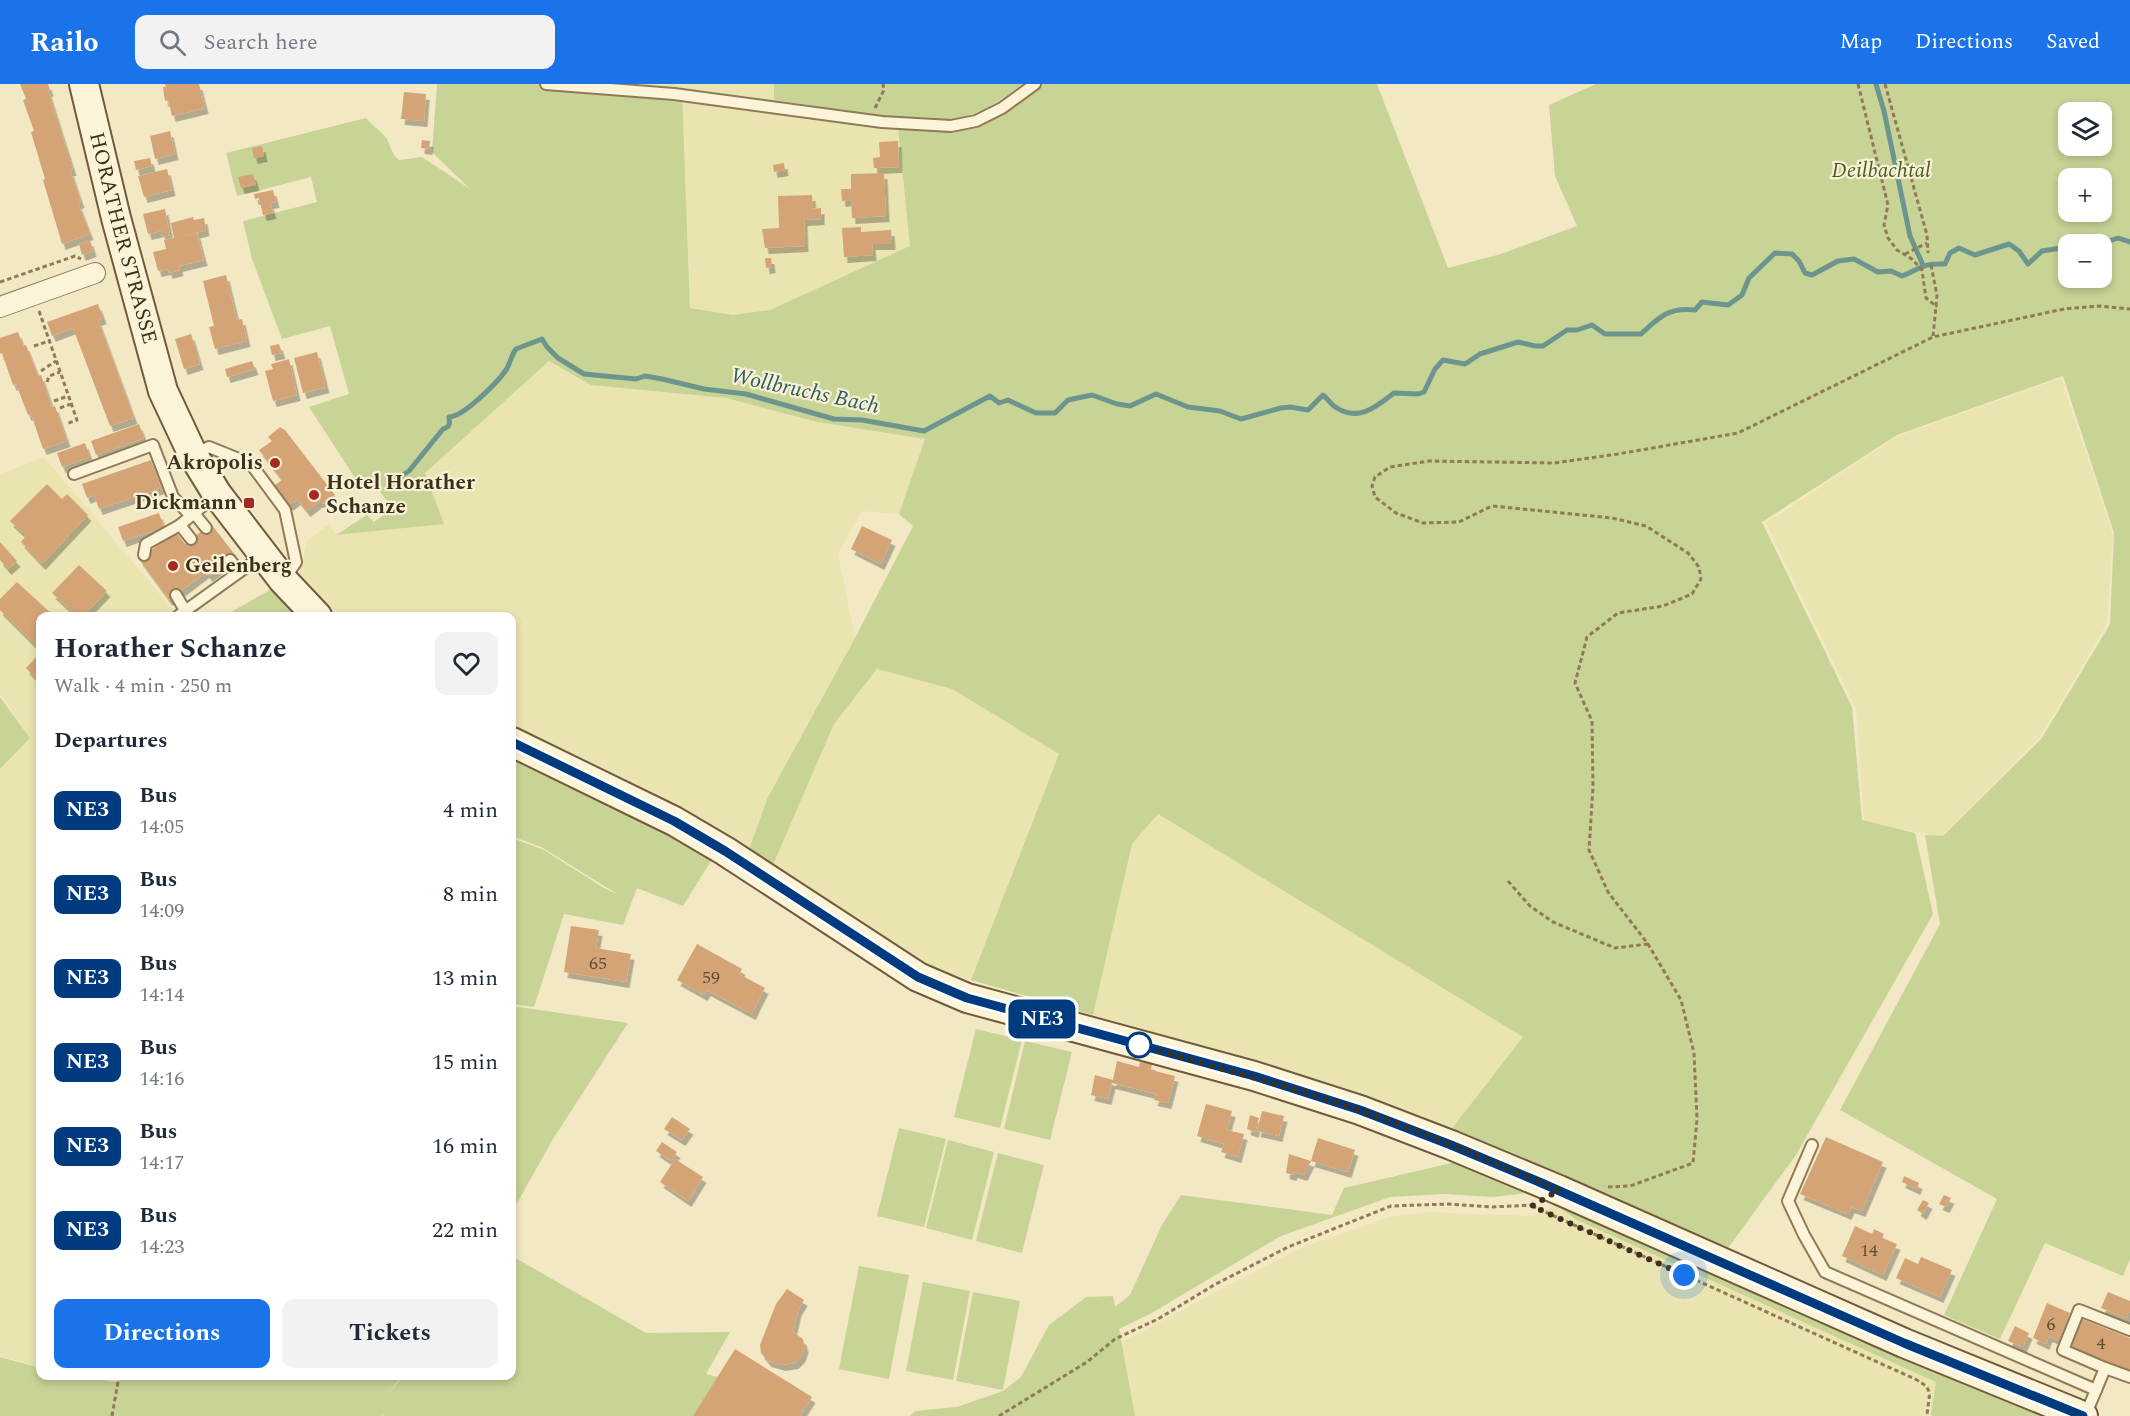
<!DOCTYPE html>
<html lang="en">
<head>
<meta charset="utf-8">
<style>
  :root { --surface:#fff; --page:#f2f2f3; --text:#1f2937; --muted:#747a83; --accent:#1a73e8 }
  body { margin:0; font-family:Spectral,serif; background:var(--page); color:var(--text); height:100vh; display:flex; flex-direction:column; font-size:22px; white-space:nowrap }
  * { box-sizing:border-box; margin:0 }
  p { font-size:20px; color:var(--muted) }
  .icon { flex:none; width:33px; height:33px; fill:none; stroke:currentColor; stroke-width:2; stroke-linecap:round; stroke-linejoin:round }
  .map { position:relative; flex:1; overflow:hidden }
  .drawer { position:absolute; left:36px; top:528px; width:480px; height:768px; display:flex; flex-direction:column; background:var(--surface); border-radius:12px; box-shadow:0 3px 9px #0003 }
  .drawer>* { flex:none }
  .badge { padding:0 12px; border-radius:9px; font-size:21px; line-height:39px }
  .fabs { position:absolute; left:2058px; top:18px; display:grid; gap:12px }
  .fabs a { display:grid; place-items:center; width:54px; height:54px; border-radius:12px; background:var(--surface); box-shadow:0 3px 9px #0003; font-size:30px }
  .you { position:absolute; width:30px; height:30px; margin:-15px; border:4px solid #fff; border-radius:50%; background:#1a73e8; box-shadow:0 0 0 9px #1a73e833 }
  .map>.badge { position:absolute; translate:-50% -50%; box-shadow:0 0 0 3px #fff }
  h2 { padding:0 18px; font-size:22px; line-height:54px }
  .round { display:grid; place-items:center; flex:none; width:63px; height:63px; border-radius:12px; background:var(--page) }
  .head { display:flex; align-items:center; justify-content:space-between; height:102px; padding:0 18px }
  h1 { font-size:28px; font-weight:700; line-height:45px }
  .cta { display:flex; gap:12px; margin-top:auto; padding:12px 18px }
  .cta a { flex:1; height:69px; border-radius:12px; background:var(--accent); color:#fff; font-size:24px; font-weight:700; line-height:69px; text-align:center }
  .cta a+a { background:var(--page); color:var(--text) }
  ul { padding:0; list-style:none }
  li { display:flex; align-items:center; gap:18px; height:84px; padding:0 18px }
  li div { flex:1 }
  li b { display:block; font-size:22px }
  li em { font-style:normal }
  li .badge { min-width:66px; font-weight:700; text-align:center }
  header { display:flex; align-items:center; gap:36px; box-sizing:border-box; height:84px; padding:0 30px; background:var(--accent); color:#fff }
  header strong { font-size:28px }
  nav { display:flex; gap:33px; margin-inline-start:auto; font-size:21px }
  .search { width:420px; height:54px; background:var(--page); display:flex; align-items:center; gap:15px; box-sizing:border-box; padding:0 21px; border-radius:12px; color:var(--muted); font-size:22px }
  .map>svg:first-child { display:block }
  .farmland { fill:#eae4b0 }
  .green { fill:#c8d396; fill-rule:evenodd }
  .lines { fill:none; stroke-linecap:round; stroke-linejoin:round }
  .stream { stroke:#6c958e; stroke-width:5 }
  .building { fill:#d5a476; filter:url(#shadow) }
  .service-casing { stroke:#907a58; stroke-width:14 }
  .minor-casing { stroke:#907a58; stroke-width:22 }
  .secondary-casing { stroke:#725a3b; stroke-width:32 }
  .path { stroke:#907a58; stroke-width:3; stroke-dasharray:4.5 3; stroke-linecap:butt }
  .service { stroke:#fcf4d9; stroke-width:10 }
  .minor { stroke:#fcf4d9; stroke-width:20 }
  .secondary { stroke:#fcf4d9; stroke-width:28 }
  .line-casing { stroke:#fff; stroke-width:14 }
  .line { stroke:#003b80; stroke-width:9 }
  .walk { stroke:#3f301d; stroke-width:6; stroke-dasharray:0 10.8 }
  .poi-dot { fill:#a62921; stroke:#f9f1d5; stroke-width:2 }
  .stop-dot { fill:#fff; stroke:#003b80; stroke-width:3 }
  .labels { text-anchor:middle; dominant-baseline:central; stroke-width:4.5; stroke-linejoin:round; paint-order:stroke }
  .number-label { font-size:18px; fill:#644d33 }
  .park-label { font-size:21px; font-style:italic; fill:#4a5d22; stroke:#f9f1d5 }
  .street-label { font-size:21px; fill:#3f301d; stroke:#f9f1d5 }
  .poi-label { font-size:21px; font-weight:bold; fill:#3f301d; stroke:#f9f1d5; text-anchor:end }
  .water-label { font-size:22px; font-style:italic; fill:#2b6060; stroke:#f9f1d5 }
</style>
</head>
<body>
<header>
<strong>Railo</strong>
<div class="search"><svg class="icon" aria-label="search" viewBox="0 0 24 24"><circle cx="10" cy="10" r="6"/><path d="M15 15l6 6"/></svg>Search here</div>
<nav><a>Map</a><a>Directions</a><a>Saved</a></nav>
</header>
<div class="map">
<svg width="2130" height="1332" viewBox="0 0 2130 1332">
  <defs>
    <filter id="shadow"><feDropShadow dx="3.5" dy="6" stdDeviation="0" flood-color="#0004"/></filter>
  </defs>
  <rect width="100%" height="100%" fill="#f3e8c4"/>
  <g class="farmland">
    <path d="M615 0H774V16L897 34 910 162 770 226 691 237 682 7Z"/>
    <path d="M549 277 591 301 726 314 817 338 926 355 899 430 862 427 838 469 855 554 768 713 748 768 608 689 512 643V532H338L298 494 307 457 328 441 336 451 444 440 425 389Z"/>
    <path d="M2061 294 2113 451 2107 540 2040 653 1941 753 1864 738 1856 625 1766 439 1896 353Z"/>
    <path d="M44 373 178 532H40V1283L0 1272V686L30 654 3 613 0 612V390Z"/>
    <path d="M877 585 952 605 1059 670 971 896 935 885 772 783 834 640Z"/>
    <path d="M1157 730 1523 953 1450 1047 1269 981 1093 931 1132 760Z"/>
    <path d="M1557 1121 1575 1135 1937 1298 1931 1332H1017L1116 1261 1298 1165 1389 1133 1426 1128 1532 1132Z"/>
  </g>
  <g class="green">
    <path d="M437 0H615L682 7 690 224 733 231 770 226 910 162 898 44 925 46 1005 26 1042 0H1377L1448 184 1501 170 1577 142 1555 92 1549 21 1596 0H2130V1175L2123 1192 2045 1159 2000 1255 1944 1231 1997 1115 1840 1026 1940 840 1925 751 1943 752 2042 654 2110 540 2114 449 2063 292 1897 351 1762 438 1852 623 1862 736 1915 749 1933 830 1796 1071 1725 1168 1450 1047 1523 953 1158 730 1132 760 1093 931 971 896 1059 670 952 605 877 585 834 640 772 783 748 768 768 713 855 554 913 442 899 430 925 355 817 338 726 314 591 301 549 277 425 389 444 440 336 451 367 431 374 438 393 425 372 397 361 403 309 323 349 310 330 242 282 255 252 175 243 137 317 118 311 93 237 112 226 69 366 34C372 42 382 47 387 55 391 63 392 71 399 76L422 73 470 105 432 68ZM2068 28H2102V62H2068ZM2068 94H2102V128H2068ZM2068 160H2102V194H2068Z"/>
    <path d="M774 0H1023C985 27 972 35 925 38L774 16Z"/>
    <path d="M276 503 306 532H224L270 506Z"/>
    <path d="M0 613 30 654 0 685Z"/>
    <path d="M512 666 714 772 683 822 637 804 623 841 564 830 534 923 512 920V754L544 766 604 804 619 811 543 764 512 752Z"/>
    <path d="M512 922 628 939 553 1055 512 1128Z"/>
    <path d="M976 945 1022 956 1000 1044 954 1033Z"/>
    <path d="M1025 957 1072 968 1050 1056 1004 1045Z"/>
    <path d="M899 1044 946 1055 924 1143 877 1132Z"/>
    <path d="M948 1056 994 1068 972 1156 926 1144Z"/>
    <path d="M998 1069 1044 1081 1022 1169 976 1157Z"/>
    <path d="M1456 1078 1537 1108 1493 1113 1444 1110 1390 1113 1281 1152 1150 1230 1119 1245 1135 1332H910L915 1327 957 1323 1003 1307 1021 1293 1049 1241 1086 1213 1113 1212 1115 1223 1130 1211 1162 1141 1181 1111 1332 1131 1344 1104Z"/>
    <path d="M1561 1118 2059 1332H1931L1936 1298 1575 1135 1557 1121Z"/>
    <path d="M512 1172 646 1249 730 1248 706 1290 722 1294 696 1332H383V1329L382 1332H0V1273L40 1284V1292H82L114 1298 124 1295V1292H402L389 1308 404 1292H512Z"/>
    <path d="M859 1182 909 1191 889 1295 839 1285Z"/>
    <path d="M923 1198 970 1207 953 1296 906 1287Z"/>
    <path d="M973 1208 1020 1217 1003 1306 956 1297Z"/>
  </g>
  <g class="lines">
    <g class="stream">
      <path d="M1876 0 1884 27 1910 152 1923 181"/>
      <path d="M2100 160 2118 154 2130 158"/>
      <path d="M389 400 409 387 443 345C450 343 450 340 449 333 463 333 497 299 506 286 510 280 511 272 516 265L542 255 547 263 558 274 584 290 636 295 645 292 662 295 704 305 746 310 834 335 862 336 924 347 990 312 999 319 1008 316 1036 329H1055L1068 316 1092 311 1117 320 1130 322 1156 310 1188 323 1220 327 1241 335 1281 324 1290 323 1308 326 1323 311C1328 315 1331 321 1337 324 1359 338 1377 322 1394 309L1418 310 1424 308 1435 285 1443 276 1465 280 1480 270 1518 258 1535 262H1543L1567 246H1577L1592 241 1605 250H1641C1659 233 1669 223 1695 226L1702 218 1728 221 1742 211 1749 194 1775 169 1792 170 1799 177 1805 189 1812 191 1838 177 1854 175 1878 188 1891 187 1902 192C1922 184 1922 179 1945 180L1950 169 1959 164 1975 171 2009 160 2019 167 2028 180 2042 167 2068 163"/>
    </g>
  </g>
  <g class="building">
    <path d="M20 0H48L50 6 48 7 73 86H70L81 118 78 119 90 150 62 160 43 96 45 95 31 48 34 47 23 16 26 15Z"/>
    <path d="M165 0H199L205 24 172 32 168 16 165 17 164 11 163 3H166Z"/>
    <path d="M404 8 426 10 424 37 401 35Z"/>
    <path d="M170 47 175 70 155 75 150 52Z"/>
    <path d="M422 56 430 57 429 65 421 64Z"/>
    <path d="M898 57 899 83 874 84 873 74 880 73 879 58Z"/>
    <path d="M262 62 264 72 254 74 252 64Z"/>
    <path d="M150 74 152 82 136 86 134 77Z"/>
    <path d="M784 79 785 86 774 88 773 81Z"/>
    <path d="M167 85 172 106 144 113 138 92Z"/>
    <path d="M884 89 886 132 852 134 851 116 842 117 841 105H851V90Z"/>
    <path d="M253 90 256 101 241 104 238 93Z"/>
    <path d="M273 106 276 118 270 119 273 129 263 131 259 114 255 115 254 110Z"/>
    <path d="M812 111 813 125 821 124V135L804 136 805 162 765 164 762 145 779 144 778 112Z"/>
    <path d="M165 125 170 151 162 153 161 147 148 150 143 130Z"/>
    <path d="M193 133 194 136 204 134 206 146 177 154 197 149 204 176 179 182 180 186 169 189 168 185 158 187 153 168 166 165 164 156 174 154 171 139Z"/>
    <path d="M861 143V148L891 146 892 160H872L873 171 844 173 842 144Z"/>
    <path d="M90 156 93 167 82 171 79 160Z"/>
    <path d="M765 174H771L772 183 766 184Z"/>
    <path d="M226 191 237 236 242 235 247 257 215 265 209 243 214 242 203 197Z"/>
    <path d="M98 220 103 234 98 236 134 334 110 342 73 244 52 252 47 238Z"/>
    <path d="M18 248 23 262 26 261 38 292 41 291 52 323 55 322 67 357 43 365 31 330 28 331 16 300 13 301 2 269 0 270V254Z"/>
    <path d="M191 250 200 280 184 285 175 255Z"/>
    <path d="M279 260 282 269 272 271 270 262Z"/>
    <path d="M317 268 326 303 303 309 294 274Z"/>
    <path d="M289 275 297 311 273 317 265 287 273 285 271 280Z"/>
    <path d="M252 277 255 285 227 293 225 285Z"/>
    <path d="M139 340 144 354 96 371 91 357Z"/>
    <path d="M280 343 285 346 335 411 323 420 320 417 307 427 297 415 291 420H288L275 404V401L282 396 259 366 272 357 268 353Z"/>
    <path d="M85 359 90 373 62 383 57 369Z"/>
    <path d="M151 376 161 404 99 425 94 411 87 414 82 400Z"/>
    <path d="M47 400 62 415 67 410 88 431 42 480 21 458 26 452 10 437Z"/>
    <path d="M159 429 164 443 123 457 118 443Z"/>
    <path d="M211 440 236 472 209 492 206 488 169 516 139 475 176 448 185 460Z"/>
    <path d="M862 442 892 456 881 480 851 465Z"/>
    <path d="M0 458 17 477 8 485 0 476Z"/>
    <path d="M79 481 107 507 83 532H77L52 509Z"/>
    <path d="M17 498 54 532H40V566L0 526V515Z"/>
    <path d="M40 569V599L26 584Z"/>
    <path d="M571 842 599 846 596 864 631 870 626 898 564 888Z"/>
    <path d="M697 860 742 885 739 890 765 904 752 930 707 906 704 911 677 896Z"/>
    <path d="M1117 977 1139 983 1140 978 1152 980 1151 986 1175 992 1168 1019 1154 1016 1156 1010 1112 999 1108 1015 1091 1011 1095 991 1113 996Z"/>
    <path d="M1206 1020 1232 1027 1227 1046 1244 1050 1238 1073 1221 1068 1224 1060 1197 1052Z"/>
    <path d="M1262 1027 1284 1032 1279 1052 1257 1047Z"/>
    <path d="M1250 1031 1259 1034 1255 1048 1247 1045Z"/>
    <path d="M672 1033 690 1045 682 1056 664 1045Z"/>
    <path d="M1826 1053 1883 1078 1862 1127 1851 1123 1848 1130 1800 1110Z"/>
    <path d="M1318 1054 1355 1066 1348 1088 1311 1077 1304 1091 1294 1088 1293 1091 1286 1089 1289 1070 1311 1077Z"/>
    <path d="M662 1058 677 1068 671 1077 656 1067Z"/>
    <path d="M675 1075 703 1093 688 1117 660 1098Z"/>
    <path d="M1904 1092 1919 1099 1917 1105 1902 1098Z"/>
    <path d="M1944 1111 1951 1114 1946 1123 1939 1120Z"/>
    <path d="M1923 1116 1929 1119 1923 1130 1917 1126Z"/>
    <path d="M1855 1142 1872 1150 1874 1145 1884 1150 1882 1154 1897 1160 1883 1191 1842 1172Z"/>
    <path d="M1921 1173 1952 1186 1940 1213 1896 1194 1905 1174 1918 1180Z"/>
    <path d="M787 1205 804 1216 798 1226 793 1248 803 1255 805 1263 802 1272 795 1279 782 1281 768 1277 761 1269 760 1261 776 1220Z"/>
    <path d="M2108 1208 2130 1217V1229L2128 1228 2126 1234 2101 1224Z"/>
    <path d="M2047 1219 2070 1229 2058 1256 2049 1252 2046 1260 2033 1254Z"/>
    <path d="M2082 1235 2130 1254V1287L2071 1263Z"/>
    <path d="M2015 1242 2029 1249 2023 1263 2008 1257Z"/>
    <path d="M735 1265 812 1313 800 1332H693Z"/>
  </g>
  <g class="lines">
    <g class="service-casing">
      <g id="service">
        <path d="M546 0 674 10 882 38 951 42 976 37 1002 24 1035 0"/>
        <path d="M193 371 209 363 251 380 285 426 296 478 284 496"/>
        <path d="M74 390 153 361 173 413 191 432"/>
        <path d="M194 429 206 444"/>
        <path d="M191 455 180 441 217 410"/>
        <path d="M144 471 146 460 180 441"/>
        <path d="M230 476 239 487"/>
        <path d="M176 511 186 528"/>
        <path d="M178 532 263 471"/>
        <path d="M1812 1061 1788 1117 1804 1151 1825 1188 2096 1306 2085 1332"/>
        <path d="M2105 1284 2130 1293"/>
        <path d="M2096 1306 2105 1284 2063 1266 2079 1226 2130 1246"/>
      </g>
    </g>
    <g class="minor-casing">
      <path id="minor" d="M0 223 95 189"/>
    </g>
    <g class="secondary-casing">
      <g id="secondary">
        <path id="s1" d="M84 0 116 134 163 307 193 371 217 410 283 496 317 532"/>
        <path d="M512 658 674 737 725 767 918 893 967 914 1254 992 1360 1026 1451 1061 1559 1106 1904 1259 2083 1332"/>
      </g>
    </g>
    <g class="path">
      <path d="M1858 0 1888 121 1884 141 1888 154 1897 166 1912 175 1922 186 1926 214 1937 223"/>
      <path d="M1885 0 1927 151 1928 169"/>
      <path d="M875 24 884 6 883 0"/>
      <path d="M1905 170 1927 159"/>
      <path d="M1931 181 1937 211 1933 253"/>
      <path d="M0 198 75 172 81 175"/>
      <path d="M39 227 77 336 66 340"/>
      <path d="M34 262 49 257"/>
      <path d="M41 287 56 277"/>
      <path d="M47 298 49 292 60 288"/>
      <path d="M54 317 68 312"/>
      <path d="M60 324 71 320"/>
      <path d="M1508 797 1530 822 1553 838 1615 864 1648 860"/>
      <path d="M1608 1103 1630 1102 1693 1079 1697 1035 1694 969 1681 916 1648 860 1608 808 1589 766 1593 703 1592 637 1575 599 1587 553 1618 529 1663 522 1692 510 1701 495 1699 483 1688 469 1646 442 1612 434 1492 422 1459 438 1423 439 1396 429 1375 413 1372 402 1375 393 1390 383 1429 377 1554 379 1618 370 1738 349 1933 253 2064 225 2099 222 2130 225"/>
      <path d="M1532 1122 1915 1295C1936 1306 1928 1311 1927 1332"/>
      <path d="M112 1332 119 1292"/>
      <path d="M999 1332 1087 1278 1115 1255 1158 1235 1214 1201 1288 1163 1391 1122 1448 1120 1491 1123 1534 1121"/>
    </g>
    <use href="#service" class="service"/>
    <use href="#minor" class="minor"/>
    <use href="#secondary" class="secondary"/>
  </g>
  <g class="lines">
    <g class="line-casing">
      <path id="line" d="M512 658 674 737 725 767 918 893 967 914 1254 992 1360 1026 1451 1061 1537 1097 1904 1259 2083 1332"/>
    </g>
    <use href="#line" class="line"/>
    <path class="walk" d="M1139 961C1212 983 1287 1001 1359 1026 1427 1049 1493 1078 1559 1106L1532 1122 1684 1191"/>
  </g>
  <g class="poi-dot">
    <circle cx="275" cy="379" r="6"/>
    <circle cx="314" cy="411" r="6"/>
    <rect x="243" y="413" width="12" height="12" rx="3"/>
    <circle cx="173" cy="482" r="6"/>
  </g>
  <circle class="stop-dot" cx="1139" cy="961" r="12"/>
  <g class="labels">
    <g class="number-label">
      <text x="598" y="879">65</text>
      <text x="711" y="893">59</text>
      <text x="1869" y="1166">14</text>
      <text x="2051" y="1240">6</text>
      <text x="2101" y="1259">4</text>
    </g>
    <g class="park-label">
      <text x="1881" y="87">Deilbachtal</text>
    </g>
    <g class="street-label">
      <text stroke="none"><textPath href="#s1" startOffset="159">HORATHER STRASSE</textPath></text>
    </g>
    <g class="poi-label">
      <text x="263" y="379">Akropolis</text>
      <text x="326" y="399" text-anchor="start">Hotel Horather<tspan x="326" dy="24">Schanze</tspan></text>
      <text x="237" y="419">Dickmann</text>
      <text x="185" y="482" text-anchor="start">Geilenberg</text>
    </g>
    <g class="water-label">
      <text transform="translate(805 307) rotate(12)">Wollbruchs Bach</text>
    </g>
  </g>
</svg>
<div class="fabs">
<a><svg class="icon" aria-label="layers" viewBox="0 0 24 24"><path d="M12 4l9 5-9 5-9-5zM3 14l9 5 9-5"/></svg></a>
<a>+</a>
<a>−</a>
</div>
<div class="you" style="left:1684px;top:1191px"></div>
<b class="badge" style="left:1042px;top:935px;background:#003b80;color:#fff">NE3</b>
<section class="drawer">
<div class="head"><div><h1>Horather Schanze</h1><p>Walk · 4 min · 250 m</p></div><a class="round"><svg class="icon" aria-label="heart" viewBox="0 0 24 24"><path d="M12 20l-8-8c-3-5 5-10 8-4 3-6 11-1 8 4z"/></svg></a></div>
<h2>Departures</h2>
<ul>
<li><span class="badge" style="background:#003b80;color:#fff">NE3</span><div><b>Bus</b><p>14:05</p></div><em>4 min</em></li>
<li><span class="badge" style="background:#003b80;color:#fff">NE3</span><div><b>Bus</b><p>14:09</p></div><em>8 min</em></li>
<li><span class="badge" style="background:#003b80;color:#fff">NE3</span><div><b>Bus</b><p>14:14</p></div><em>13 min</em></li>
<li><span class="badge" style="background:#003b80;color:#fff">NE3</span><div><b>Bus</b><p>14:16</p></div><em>15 min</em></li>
<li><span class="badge" style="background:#003b80;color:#fff">NE3</span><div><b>Bus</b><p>14:17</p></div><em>16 min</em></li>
<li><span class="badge" style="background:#003b80;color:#fff">NE3</span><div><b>Bus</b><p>14:23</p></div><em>22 min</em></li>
</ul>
<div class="cta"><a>Directions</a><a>Tickets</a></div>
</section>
</div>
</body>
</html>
